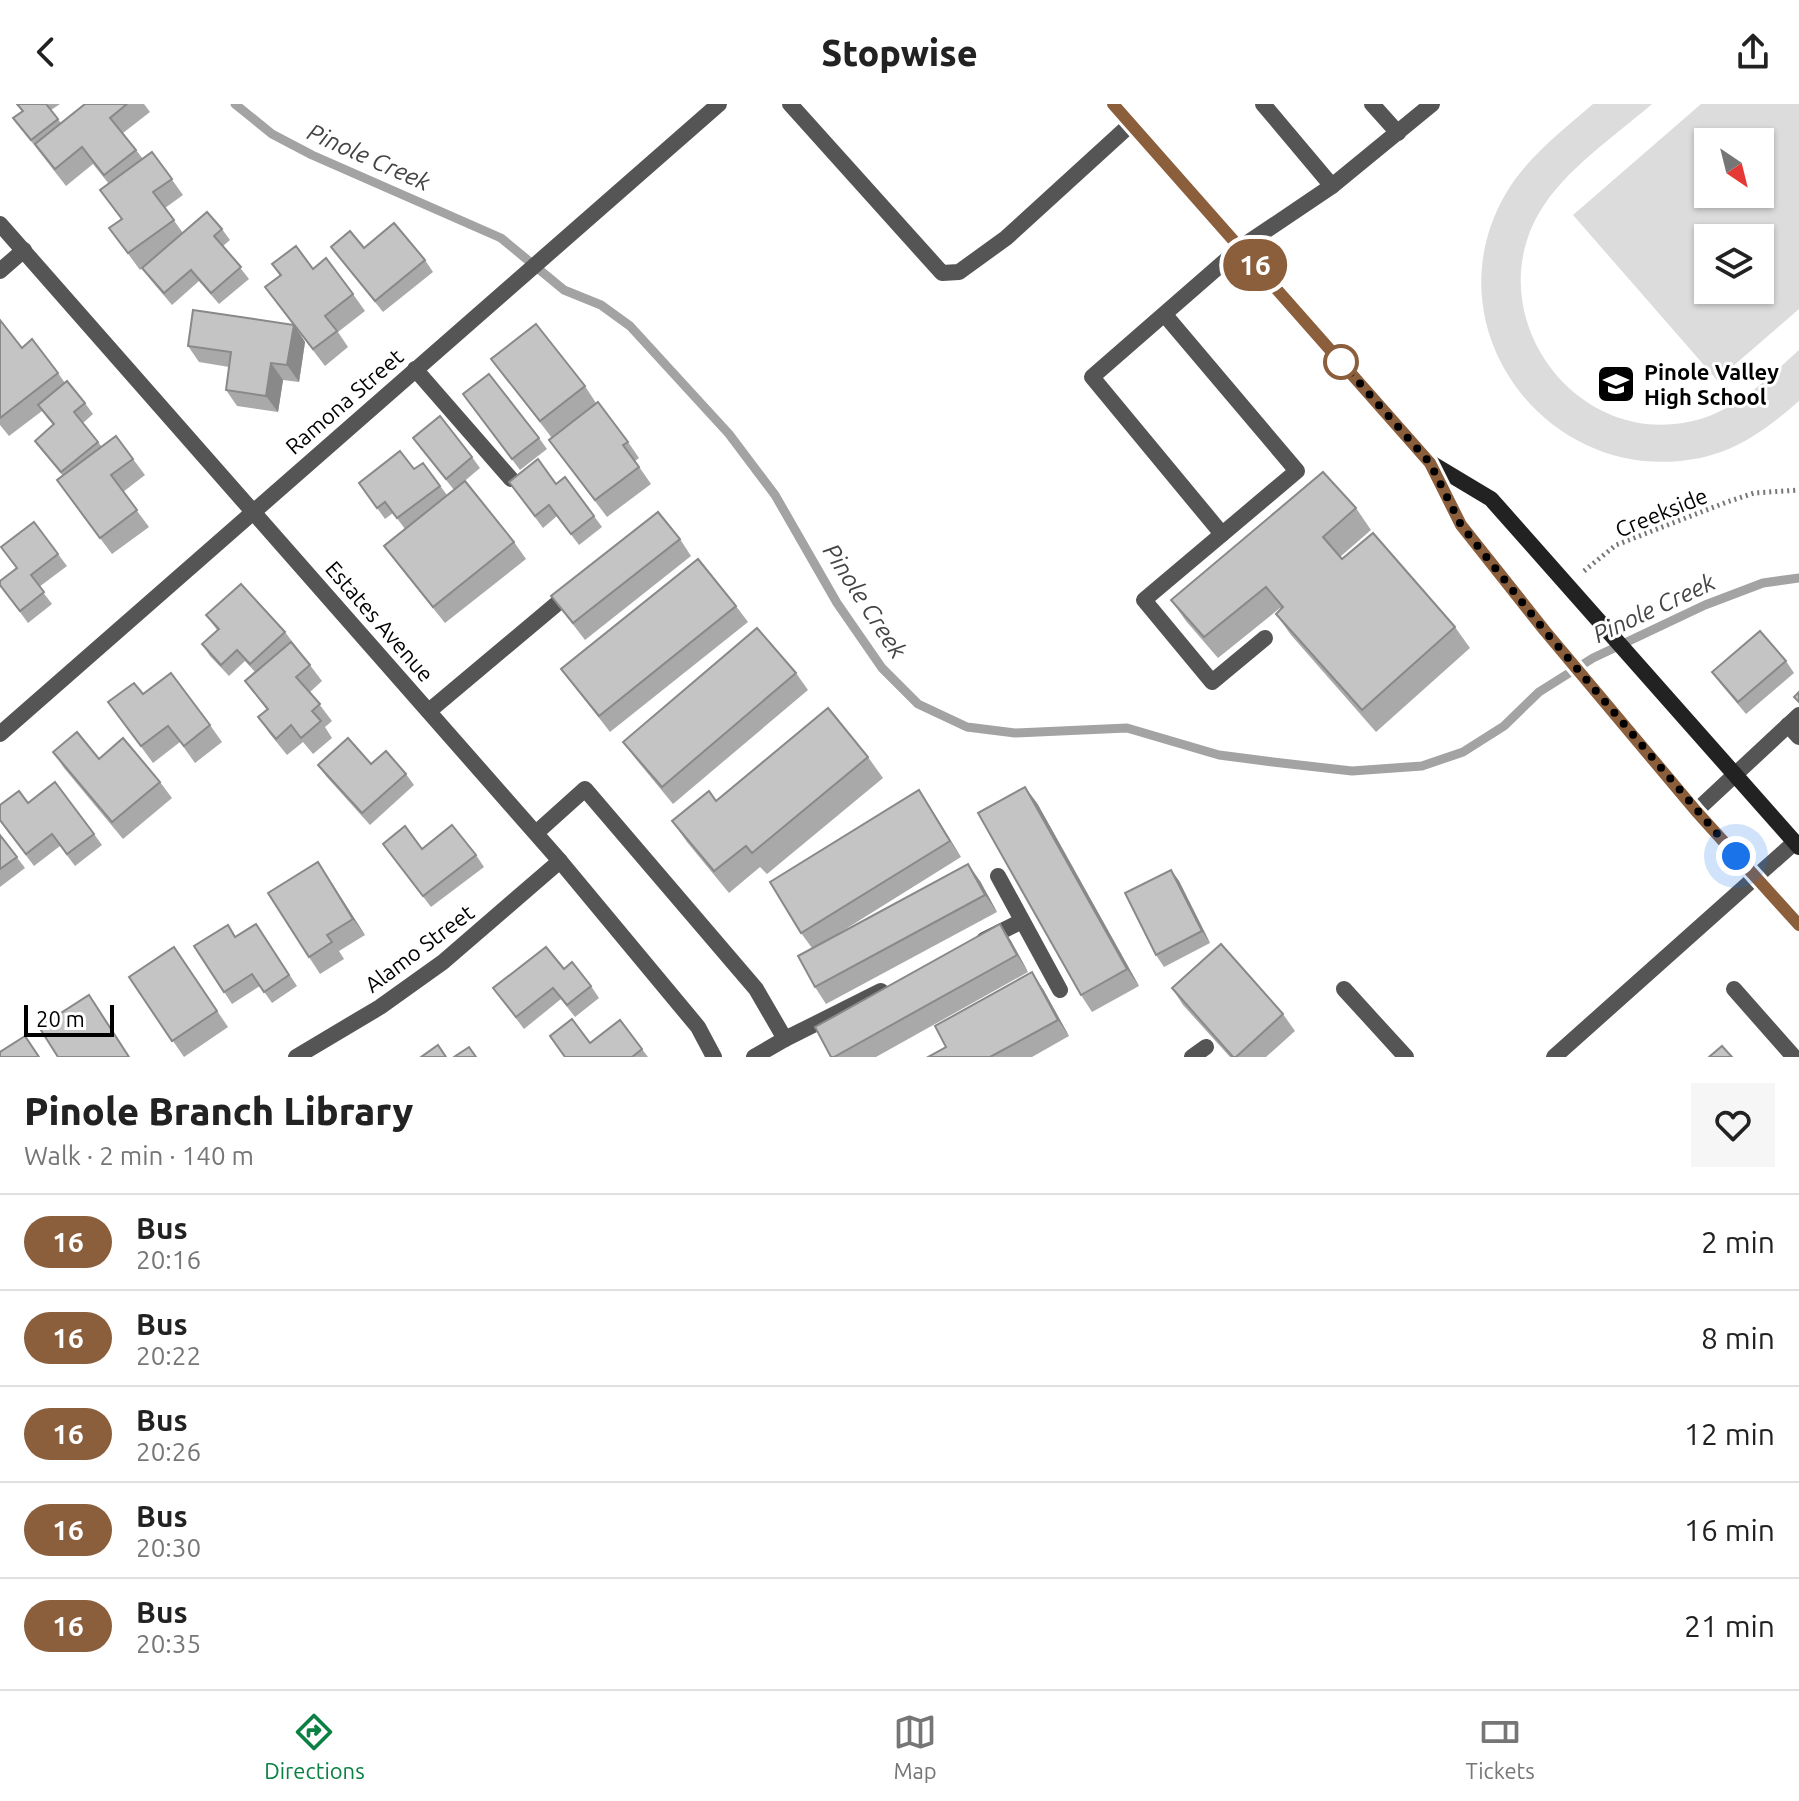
<!DOCTYPE html>
<html lang="en">
<head>
<meta charset="utf-8">
<style>
  :root { --surface:#fff; --page:#f6f6f6; --text:#222; --muted:#767676; --line:#e0e0e0; --accent:#0b8043 }
  body { margin:0; font-family:Ubuntu,sans-serif; background:var(--page); color:var(--text); height:100vh; display:flex; flex-direction:column; font-size:30px; white-space:nowrap }
  * { box-sizing:border-box; margin:0 }
  p { font-size:26px; color:var(--muted) }
  .icon { flex:none; width:44px; height:44px; fill:none; stroke:currentColor; stroke-width:2; stroke-linecap:round; stroke-linejoin:round }
  .map { position:relative; height:953px; overflow:hidden }
  .sheet { display:flex; flex-direction:column; background:var(--surface); flex:1 }
  .sheet>* { flex:none }
  .badge { padding:0 16px; border-radius:26px; font-size:28px; line-height:52px }
  .needle { width:52px; rotate:145deg }
  .controls { position:absolute; left:1694px; top:24px; display:grid; gap:16px }
  .controls a { display:grid; place-items:center; width:80px; height:80px; border-radius:0px; background:var(--surface); box-shadow:0 2px 6px #0004; font-size:40px }
  .scale { position:absolute; left:24px; bottom:20px; width:90px; box-sizing:border-box; padding-left:8px; border:4px solid #000; border-top:0; font-size:22px; line-height:28px; white-space:nowrap; color:#000; -webkit-text-stroke:6px #fff; paint-order:stroke }
  .you { position:absolute; width:40px; height:40px; margin:-20px; border:6px solid #fff; border-radius:50%; background:#1a73e8; box-shadow:0 0 0 12px #1a73e833 }
  .map>.badge { position:absolute; translate:-50% -50%; box-shadow:0 0 0 4px #fff }
  .round { display:grid; place-items:center; flex:none; width:84px; height:84px; border-radius:0px; background:var(--page) }
  .overview { display:flex; align-items:center; justify-content:space-between; height:136px; padding:0 24px }
  h1 { font-size:38px; font-weight:800; line-height:60px }
  ul { padding:0; list-style:none }
  li { display:flex; align-items:center; gap:24px; height:96px; padding:0 24px; border-top:2px solid var(--line) }
  li div { flex:1 }
  li b { display:block; font-size:30px }
  li em { font-style:normal }
  li .badge { min-width:88px; font-weight:700; text-align:center }
  header { display:flex; justify-content:space-between; align-items:center; height:104px; padding:0 24px; background:var(--surface); font-size:36px; font-weight:800 }
  .menu { display:flex; justify-content:space-around; align-items:center; height:112px; border-top:2px solid var(--line); background:var(--surface); font-size:22px; color:var(--muted) }
  .menu a { display:grid; justify-items:center; gap:4px }
  .menu .on { color:var(--accent) }
  .map>svg:first-child { display:block }
  .green { fill:#dcdcdc; fill-rule:evenodd }
  .lines { fill:none; stroke-linecap:round; stroke-linejoin:round }
  .stream { stroke:#a3a3a3; stroke-width:9 }
  .path { stroke:#777; stroke-width:5; stroke-dasharray:2 4; stroke-linecap:butt }
  .service { stroke:#555; stroke-width:16 }
  .minor { stroke:#555; stroke-width:16 }
  .secondary { stroke:#222; stroke-width:16 }
  .wall { fill:#a9a9a9 }
  .shaded-wall { fill:#898989 }
  .building { fill:#c4c4c4; stroke:#898989; stroke-width:2 }
  .line-casing { stroke:#fff; stroke-width:18 }
  .line { stroke:#8b5e3c; stroke-width:12 }
  .walk { stroke:#000; stroke-width:8; stroke-dasharray:0 14.4 }
  .stop-dot { fill:#fff; stroke:#8b5e3c; stroke-width:4 }
  .labels { text-anchor:middle; dominant-baseline:central; stroke-width:6; stroke-linejoin:round; paint-order:stroke }
  .poi-label { font-size:22px; font-weight:bold; fill:#000; stroke:#fff; text-anchor:start }
  .street-label { font-size:22px; fill:#000; stroke:#fff }
  .water-label { font-size:24px; font-style:italic; fill:#444; stroke:#fff }
</style>
</head>
<body>
<header><svg class="icon" aria-label="back" viewBox="0 0 24 24"><path d="M15 5l-7 7 7 7"/></svg>Stopwise<svg class="icon" aria-label="share" viewBox="0 0 24 24"><path d="M12 15V3M7 8l5-5 5 5M5 13v7h14v-7"/></svg></header>
<div class="map">
<svg width="1799" height="953" viewBox="0 0 1799 953">
  <rect width="100%" height="100%" fill="#fff"/>
  <g class="green">
    <path d="M1593 0H1652C1614 33 1565 65 1539 109 1480 211 1573 341 1688 318 1734 309 1766 276 1799 246V297C1768 324 1736 348 1694 355 1547 381 1429 224 1505 91 1526 54 1562 27 1593 0Z"/>
    <path d="M1701 0H1799V205L1717 276 1573 111ZM1708 38H1760V90H1708ZM1708 134H1760V186H1708Z"/>
  </g>
  <g class="lines">
    <path class="stream" d="M235 0 272 30 312 51 501 134 564 186 601 201 630 222 729 330 775 391 837 499 882 564 918 600 967 623 1015 629 1127 624 1219 651 1273 658 1352 667 1422 662 1463 648 1504 622 1539 588 1593 554 1705 501 1763 479 1799 474"/>
    <path class="path" d="M1584 467 1616 441 1727 398 1754 389 1799 386"/>
    <g class="service">
      <path d="M790 0 942 169 959 168 1006 134 1131 20"/>
      <path d="M1263 0 1332 82"/>
      <path d="M1372 0 1398 29"/>
      <path d="M1165 211 1297 367 1144 496 1212 578 1265 534"/>
      <path d="M415 265 511 375"/>
      <path d="M1222 430 1092 273 1240 144 1332 82 1432 0"/>
      <path d="M429 607 572 487"/>
      <path d="M1788 621 1799 633"/>
      <path d="M1696 707 1799 611"/>
      <path d="M536 729 585 685 756 885 785 935 754 953"/>
      <path d="M998 772 1060 886"/>
      <path d="M984 836 1022 817"/>
      <path d="M1344 885 1406 953"/>
      <path d="M1734 885 1794 953"/>
      <path d="M785 935 881 887"/>
      <path d="M1192 953 1206 943"/>
      <path d="M1554 953 1795 738"/>
    </g>
    <g class="minor">
      <path d="M0 120 560 757 698 923 714 953"/>
      <path d="M0 167 24 146"/>
      <path d="M0 630 719 0"/>
      <path d="M296 953 380 903 443 858 560 757"/>
    </g>
    <g class="secondary">
      <path d="M1113 0 1430 359 1461 421 1545 527 1696 707 1799 821"/>
      <path d="M1431 359 1491 395 1799 743"/>
    </g>
  </g>
  <g class="wall">
    <path d="M16 0H60L51 6 61 19 85 0H144L150 8 123 29 143 55 152 48 183 91 165 104 183 129 222 125 230 136 223 142 249 175 219 200 199 177 172 201 150 175 142 164 140 166 109 124 121 115 100 86 109 80 93 60 66 82 13 14 22 7Z"/>
    <path d="M331 143 425 156 433 168 383 208Z"/>
    <path d="M272 160 313 165 353 190 365 207 338 228 348 243 325 262 296 224 305 238 299 278 283 276 278 308 237 302 226 286 229 263 199 258 188 242 293 221 265 183 280 172Z"/>
    <path d="M0 216 22 244 58 269 65 279 85 299 93 310 83 319 102 343 133 355 145 371 123 388 149 423 112 450 69 393 63 372 35 337 53 321 42 307 9 332 0 321Z"/>
    <path d="M491 255 585 282 596 299 553 332 628 338 639 354 635 357 651 380 607 413 549 336 552 334Z"/>
    <path d="M463 290 539 334 547 345 520 366Z"/>
    <path d="M413 334 472 353 480 364 454 386Z"/>
    <path d="M423 359 447 391 514 438 526 455 445 519 396 458 384 442 405 425 393 409 385 415 359 379 414 365Z"/>
    <path d="M509 378 556 380 594 412 602 423 579 441 557 412 543 424Z"/>
    <path d="M1356 404 1371 426 1340 453 1455 523 1470 544 1376 628 1291 531 1276 510 1281 505 1280 504 1218 554 1186 517 1171 496Z"/>
    <path d="M680 435 691 452 585 536 551 492Z"/>
    <path d="M1 443 58 450 67 462 39 483 52 500 28 519 0 481 16 464Z"/>
    <path d="M736 502 748 518 610 628 561 565Z"/>
    <path d="M206 511 285 528 322 577 310 588 332 617 325 623 332 634 313 650 303 638 287 651 270 630 258 613 267 606 245 577 255 568 245 557 229 572 210 552 202 540 217 526Z"/>
    <path d="M1786 557 1794 569 1746 610 1720 579 1712 568Z"/>
    <path d="M796 569 808 586 673 700 635 654 623 638Z"/>
    <path d="M143 590 210 621 222 638 195 659 180 638 153 659 120 614Z"/>
    <path d="M53 648 99 655 160 678 172 694 123 735 64 664Z"/>
    <path d="M868 653 883 674 767 770 760 763 729 789 687 738 672 717 716 697Z"/>
    <path d="M371 660 406 670 414 681 370 721 326 672 318 661Z"/>
    <path d="M919 686 961 753 828 836 980 777 997 808 826 900 815 883 812 844 801 829Z"/>
    <path d="M28 699 94 730 102 741 75 762 60 742 34 762 0 717Z"/>
    <path d="M1037 699 1139 882 1092 908 1081 891Z"/>
    <path d="M0 731 25 764 0 783Z"/>
    <path d="M383 740 476 751 484 763 431 803Z"/>
    <path d="M1171 766 1179 777 1210 839 1164 863 1156 851Z"/>
    <path d="M329 775 365 831 339 847 344 855 320 870 309 853Z"/>
    <path d="M256 820 297 882 272 899 260 882 232 900 194 842 236 833Z"/>
    <path d="M1000 820 1011 837 1028 868 876 953H831Z"/>
    <path d="M174 843 228 923 184 953 129 873Z"/>
    <path d="M564 865 591 882 599 894 575 913 561 895 524 925 493 884Z"/>
    <path d="M1172 884 1283 910 1295 927 1266 953H1230L1183 901Z"/>
    <path d="M1043 885 1069 932 1032 953H928Z"/>
    <path d="M620 916 648 953H565L590 939Z"/>
  </g>
  <g class="shaded-wall">
    <path d="M294 221 305 238 299 278 287 261Z"/>
    <path d="M271 259 283 276 278 308 266 292Z"/>
    <path d="M1025 683 1037 699 1139 882 1127 865Z"/>
    <path d="M919 686 930 703 961 753 950 737Z"/>
    <path d="M318 758 329 775 365 831 353 815Z"/>
    <path d="M968 760 980 777 997 808 985 791Z"/>
    <path d="M1171 766 1179 777 1210 839 1202 827Z"/>
    <path d="M1000 820 1011 837 1028 868 1017 851Z"/>
    <path d="M1032 868 1043 885 1069 932 1058 916Z"/>
  </g>
  <g class="building">
    <path d="M17 0H46L58 15 31 36 13 14 23 7Z"/>
    <path d="M85 0H127L110 14 136 46 104 71 82 43 55 65 35 40Z"/>
    <path d="M152 48 172 75 153 88 174 116 128 149 109 124 122 115 100 86Z"/>
    <path d="M207 108 222 125 214 132 241 163 211 189 191 166 164 189 142 164Z"/>
    <path d="M394 119 425 156 375 197 331 143 350 127 364 144Z"/>
    <path d="M296 142 313 165 326 154 353 190 325 212 337 227 313 245 265 183 281 171 272 160Z"/>
    <path d="M193 206 294 221 287 261 271 259 266 292 226 286 231 248 188 242Z"/>
    <path d="M0 216 22 244 32 235 58 269 0 314Z"/>
    <path d="M536 220 585 282 540 317 491 255Z"/>
    <path d="M489 270 539 334 512 355 463 290Z"/>
    <path d="M67 277 85 299 74 308 98 338 61 368 35 337 54 320 38 301Z"/>
    <path d="M598 298 628 338 623 341 639 363 595 396 549 336Z"/>
    <path d="M440 312 472 353 446 375 413 334Z"/>
    <path d="M116 332 133 355 111 371 137 406 100 434 57 376Z"/>
    <path d="M400 347 414 365 423 359 440 382 397 414 385 398 377 404 359 379Z"/>
    <path d="M538 355 556 380 565 373 594 412 571 430 549 401 535 412 509 378Z"/>
    <path d="M1323 368 1356 404 1323 433 1342 455 1373 429 1455 523 1362 606 1276 510 1283 503 1266 483 1204 533 1171 496Z"/>
    <path d="M465 377 514 438 433 503 384 442Z"/>
    <path d="M658 408 680 435 573 519 551 492Z"/>
    <path d="M34 418 58 450 31 471 44 488 20 507 0 481V477L17 464 1 443Z"/>
    <path d="M698 455 736 502 599 612 561 565Z"/>
    <path d="M241 480 285 528 250 560 237 546 221 561 202 540 219 525 206 511Z"/>
    <path d="M757 524 796 569 662 683 623 638Z"/>
    <path d="M1760 527 1786 557 1738 598 1712 568Z"/>
    <path d="M291 538 310 561 296 573 320 600 312 607 321 617 301 634 291 621 276 635 258 613 268 605 245 577Z"/>
    <path d="M171 569 210 621 184 642 168 622 141 642 108 598 134 579 143 590Z"/>
    <path d="M1799 588V598L1794 593Z"/>
    <path d="M828 604 868 653 752 749 746 742 714 767 672 717 709 687 716 697Z"/>
    <path d="M77 628 99 655 123 634 160 678 112 718 53 648Z"/>
    <path d="M348 634 371 660 386 647 406 670 362 709 318 661Z"/>
    <path d="M55 678 94 730 67 750 52 730 26 750 0 716V701L19 687 28 699Z"/>
    <path d="M1025 683 1127 865 1081 891 978 709Z"/>
    <path d="M919 686 950 737 801 829 770 778Z"/>
    <path d="M452 721 476 751 423 792 383 740 405 722 422 745Z"/>
    <path d="M0 731 17 753 0 765Z"/>
    <path d="M318 758 353 815 327 831 332 838 309 853 268 789Z"/>
    <path d="M968 760 985 791 815 883 798 852Z"/>
    <path d="M1171 766 1202 827 1156 851 1125 789Z"/>
    <path d="M256 820 289 871 264 888 252 870 224 888 194 842 228 821 235 833Z"/>
    <path d="M1000 820 1017 851 834 953H831L815 923Z"/>
    <path d="M1221 840 1283 910 1236 953H1233L1172 884Z"/>
    <path d="M174 843 217 907 172 937 129 873Z"/>
    <path d="M546 843 564 865 572 858 591 882 567 901 553 884 516 913 493 884Z"/>
    <path d="M1032 868 1058 916 990 953H928L946 943 935 922Z"/>
    <path d="M89 891 129 953H58L39 923Z"/>
    <path d="M572 915 590 939 620 916 642 945 632 953H565L550 932Z"/>
    <path d="M25 932 39 953H0V948Z"/>
    <path d="M438 941 446 953H421Z"/>
    <path d="M1722 942 1732 953H1709Z"/>
    <path d="M469 943 476 953H454Z"/>
  </g>
  <g class="lines">
    <g class="line-casing">
      <path id="line" d="M1113 0 1430 359 1461 421 1545 527 1696 707 1799 821"/>
    </g>
    <use href="#line" class="line"/>
    <path class="walk" d="M1341 258 1430 359 1461 421 1545 527 1736 752"/>
  </g>
  <defs>
    <g id="school-square" transform="scale(2)"><rect x="-9" y="-9" width="18" height="18" rx="4" fill="#000" stroke="#fff"/><path d="M0-5L7-2L0 1L-7-2ZM-4 1L0 2.5L4 1V4Q0 6-4 4Z" fill="#fff"/></g>
  </defs>
  <g fill-rule="evenodd">
    <use href="#school-square" x="1616" y="280"/>
  </g>
  <circle class="stop-dot" cx="1341" cy="258" r="16"/>
  <g class="labels">
    <g class="poi-label">
      <text x="1644" y="267">Pinole Valley<tspan x="1644" dy="25">High School</tspan></text>
    </g>
    <g class="street-label">
      <text transform="translate(344 297) rotate(-41)">Ramona Street</text>
      <text transform="translate(1661 408) rotate(-22)">Creekside</text>
      <text transform="translate(380 517) rotate(49)">Estates Avenue</text>
      <text transform="translate(419 844) rotate(-37)">Alamo Street</text>
    </g>
    <g class="water-label">
      <text transform="translate(369 53) rotate(24)">Pinole Creek</text>
      <text transform="translate(865 497) rotate(57)">Pinole Creek</text>
      <text transform="translate(1654 504) rotate(-25)">Pinole Creek</text>
    </g>
  </g>
</svg>
<div class="controls">
<a><svg class="needle" viewBox="-14 -14 28 28"><path d="M0-13l5 13h-10z" fill="#e53935"/><path d="M0 13l5-13h-10z" fill="#767676"/></svg></a>
<a><svg class="icon" aria-label="layers" viewBox="0 0 24 24"><path d="M12 4l9 5-9 5-9-5zM3 14l9 5 9-5"/></svg></a>
</div>
<div class="scale">20 m</div>
<div class="you" style="left:1736px;top:752px"></div>
<b class="badge" style="left:1255px;top:161px;background:#8b5e3c;color:#fff">16</b>
</div>
<section class="sheet">
<div class="overview"><div><h1>Pinole Branch Library</h1><p>Walk · 2 min · 140 m</p></div><a class="round"><svg class="icon" aria-label="heart" viewBox="0 0 24 24"><path d="M12 20l-8-8c-3-5 5-10 8-4 3-6 11-1 8 4z"/></svg></a></div>
<ul>
<li><span class="badge" style="background:#8b5e3c;color:#fff">16</span><div><b>Bus</b><p>20:16</p></div><em>2 min</em></li>
<li><span class="badge" style="background:#8b5e3c;color:#fff">16</span><div><b>Bus</b><p>20:22</p></div><em>8 min</em></li>
<li><span class="badge" style="background:#8b5e3c;color:#fff">16</span><div><b>Bus</b><p>20:26</p></div><em>12 min</em></li>
<li><span class="badge" style="background:#8b5e3c;color:#fff">16</span><div><b>Bus</b><p>20:30</p></div><em>16 min</em></li>
<li><span class="badge" style="background:#8b5e3c;color:#fff">16</span><div><b>Bus</b><p>20:35</p></div><em>21 min</em></li>
</ul>
</section>
<nav class="menu">
<a class="on"><svg class="icon" aria-label="directions" viewBox="0 0 24 24"><path d="M12 3l9 9-9 9-9-9zM9 14v-3h6M13 9l2 2-2 2"/></svg>Directions</a>
<a><svg class="icon" aria-label="map" viewBox="0 0 24 24"><path d="M3 6l6-2 6 2 6-2v14l-6 2-6-2-6 2zM9 4v14M15 6v14"/></svg>Map</a>
<a><svg class="icon" aria-label="tickets" viewBox="0 0 24 24"><path d="M3 7h18v10H3zM15 7v10"/></svg>Tickets</a>
</nav>
</body>
</html>
